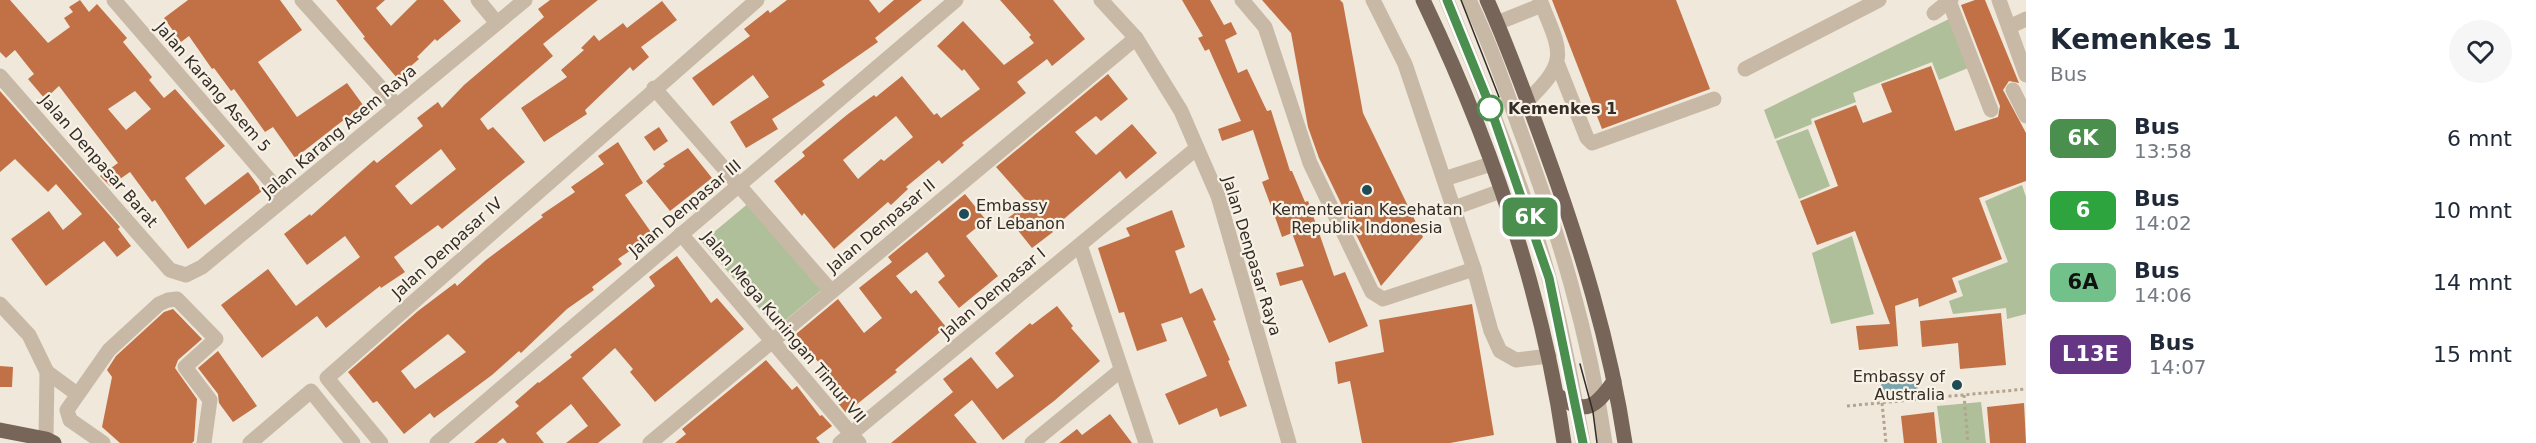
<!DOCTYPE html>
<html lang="id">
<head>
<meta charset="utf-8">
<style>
  :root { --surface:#fff; --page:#f6f6f7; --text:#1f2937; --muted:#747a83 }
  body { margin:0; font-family:"DejaVu Sans",sans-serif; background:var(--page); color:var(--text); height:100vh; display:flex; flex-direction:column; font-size:22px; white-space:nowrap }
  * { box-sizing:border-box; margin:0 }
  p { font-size:20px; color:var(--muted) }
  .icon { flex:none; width:33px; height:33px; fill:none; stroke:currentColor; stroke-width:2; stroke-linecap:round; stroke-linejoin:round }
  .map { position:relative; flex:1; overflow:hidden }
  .panel { display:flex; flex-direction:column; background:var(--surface); width:510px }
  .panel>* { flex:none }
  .badge { padding:0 12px; border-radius:9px; font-size:21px; line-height:39px }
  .map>.badge { position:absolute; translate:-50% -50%; box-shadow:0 0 0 3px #fff }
  .round { display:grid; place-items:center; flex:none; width:63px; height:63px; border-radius:32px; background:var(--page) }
  .head { display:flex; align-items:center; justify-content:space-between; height:102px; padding:0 24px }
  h1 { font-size:28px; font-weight:700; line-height:45px }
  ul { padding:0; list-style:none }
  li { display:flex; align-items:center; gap:18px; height:72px; padding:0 24px }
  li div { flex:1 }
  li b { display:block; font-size:22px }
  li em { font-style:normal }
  li .badge { min-width:66px; font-weight:700; text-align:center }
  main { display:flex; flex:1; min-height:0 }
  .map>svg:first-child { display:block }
  .green { fill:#afbf9a }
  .water { fill:#7aa5ac }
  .building { fill:#c27146; fill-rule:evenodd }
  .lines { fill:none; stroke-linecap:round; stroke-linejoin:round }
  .path { stroke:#b4a390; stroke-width:3; stroke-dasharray:3 3; stroke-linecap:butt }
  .minor { stroke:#c8b9a6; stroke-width:15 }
  .major { stroke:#766558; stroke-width:15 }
  .tram { stroke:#342c27; stroke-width:1.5 }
  .line-casing { stroke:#fff; stroke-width:14 }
  .line { stroke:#4a8f4e; stroke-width:9 }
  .stop-dot { fill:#fff; stroke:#4a8f4e; stroke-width:3 }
  .poi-dot { fill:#1e4b54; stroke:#f8f2e6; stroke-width:2 }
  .labels { text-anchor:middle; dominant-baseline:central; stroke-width:4.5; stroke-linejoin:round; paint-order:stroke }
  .street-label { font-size:16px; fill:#342c27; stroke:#f8f2e6 }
  .stop-label { font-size:16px; font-weight:bold; fill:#342c27; stroke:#f8f2e6; text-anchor:start }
  .poi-label { font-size:16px; fill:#342c27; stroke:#f8f2e6; text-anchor:start }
</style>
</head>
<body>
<main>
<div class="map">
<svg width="2026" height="443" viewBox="0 0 2026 443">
  <rect width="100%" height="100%" fill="#f0e8da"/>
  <g class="green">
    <path d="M1949 19 1968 68 1939 80 1932 62 1853 93 1856 102 1811 119 1812 124 1775 139 1764 110Z"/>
    <path d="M1808 129 1830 186 1799 199 1776 141Z"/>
    <path d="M2022 185 2026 197V314L2007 319 2006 308 1953 314 1949 301 1963 296 1958 281 2008 262 1985 201Z"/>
    <path d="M750 202 824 288 776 328 702 242Z"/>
    <path d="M1852 236 1874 314 1831 324 1812 253Z"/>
    <path d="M1981 402 1986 443H1942L1937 406Z"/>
  </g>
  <path class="water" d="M1916 378 1918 392 1882 396 1881 382Z"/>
  <g class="building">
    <path d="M0 0H10L48 43 70 27 64 18 73 12 69 7 80 0 89 12 97 4 127 38 123 42 152 77 149 80 164 98 175 89 225 146 185 178 205 205 248 172 262 191 188 249 155 200 152 202 130 172 110 186 100 176 118 163 59 86 45 99 28 79 34 74 15 50 6 58 0 52ZM135 91 151 109 126 130 108 109Z"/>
    <path d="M188 0H280L302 30 258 62 297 117 347 83 363 105 295 158 273 127 265 132 234 89 231 91 214 68 212 69 189 36 181 42 164 18Z"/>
    <path d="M336 0H385L376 8 391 26 417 0H443L461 21 437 41 435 39 417 57 419 59 397 78 363 38 365 37Z"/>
    <path d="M550 0H598L543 44 553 56 480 119 488 130 493 127 525 162 442 229 438 225 394 257 405 272 381 288 380 286 326 328 317 316 262 358 221 305 268 269 296 306 360 257 345 236 307 265 284 234 310 214 311 216 374 160 377 163 423 126 417 118 438 102 442 108 464 85 544 17 538 9ZM441 149 456 169 411 205 395 186Z"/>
    <path d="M787 0H869L879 13 894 0H922L875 38 878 42 822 81 825 85 772 119 778 129 746 148 730 122 769 97 753 75 713 106 692 78 750 36 744 29 768 10 770 13Z"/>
    <path d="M1000 0H1053L1085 39 1052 66 1047 59 1017 82 1026 93 962 143 964 145 942 164 939 160 906 187 908 189 891 205 888 202 834 249 804 213 802 216 774 181 805 156 802 152 848 114 874 95 876 97 902 76 934 115 937 113 941 118 980 89 964 69 962 71 937 46 963 21 1004 65 1034 43 1029 37 1031 35ZM896 116 913 137 884 161 881 159 858 179 843 160Z"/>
    <path d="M1182 0H1210L1224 25 1231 22 1237 34 1225 40 1238 73 1247 69 1267 111 1271 110 1290 171H1292L1305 202 1308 201 1334 276 1345 272 1368 326 1329 343 1302 280 1280 286 1276 273 1304 266 1292 233 1282 237 1274 214 1262 182 1269 179 1253 130 1222 141 1218 129 1241 121 1209 49 1205 51 1198 38 1203 36Z"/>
    <path d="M1262 0H1340L1343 3 1363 113 1423 237 1381 286 1319 158 1308 127 1291 33Z"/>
    <path d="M1552 0H1676L1710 89 1602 129Z"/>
    <path d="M1975 0H1985L2019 83 2009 81 2003 90 2026 133V181L1979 198 2002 259 1952 278 1957 292 1919 307 1918 298 1895 306 1898 346 1859 350 1856 326 1890 324 1855 231 1817 245 1800 201 1838 186 1814 121 1856 105 1863 123 1892 112 1881 84 1931 66 1955 131 1998 117 2000 106 1961 5Z"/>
    <path d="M662 1 677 20 641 47 649 57 633 71 630 67 585 110 587 114 544 142 521 108 567 77 561 70 584 50 581 48 594 35 599 41 623 23 627 28Z"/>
    <path d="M1108 74 1128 99 1101 121 1096 116 1075 132 1096 155 1132 124 1157 153 1126 179 1120 171 1051 230 1053 232 1032 248 1008 218 1028 203 996 167Z"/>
    <path d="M0 91 120 227 118 229 131 246 117 257 104 241 46 286 11 239 49 211 63 230 82 214 56 184 48 192 15 159 0 172Z"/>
    <path d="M659 127 668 141 654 151 644 137Z"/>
    <path d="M618 142 643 183 625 195 653 235 618 259 622 264 592 287 594 290 567 309 521 353 519 351 492 375 434 418 430 413 404 434 377 401 373 403 348 372 418 311 455 283 457 286 486 260 543 217 541 215 575 192 571 187 604 164 598 156ZM448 334 466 352 415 389 401 371Z"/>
    <path d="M688 148 712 178 670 211 646 181 665 166 663 164Z"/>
    <path d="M965 194 986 220 966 236 998 276 959 308 938 282 945 276 927 252 896 276 911 294 916 290 946 327 895 370 897 372 846 413 838 403 840 401 817 373 823 368 796 334 838 299 864 333 882 318 859 288 892 262 888 257Z"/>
    <path d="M1172 210 1185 247 1175 251 1190 294 1202 288 1216 320 1213 321 1230 360 1228 361 1247 406 1220 417 1217 408 1179 425 1165 394 1207 376 1182 317 1161 324 1167 341 1137 351 1124 312 1119 313 1098 248 1130 236 1126 228Z"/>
    <path d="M677 256 711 303 717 298 744 329 655 402 630 372 633 369 615 348 582 378 621 425 598 443H566L588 426 571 404 536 433 544 443H507L503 438 497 443H474L519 406 515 402 538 382 539 383 572 357 570 355 655 286 649 277Z"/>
    <path d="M1472 304 1494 435 1450 443H1362L1350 381 1338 384 1335 362 1384 352 1379 320Z"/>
    <path d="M1057 306 1073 326 1071 328 1100 361 1054 401 1003 440 972 400 954 415 977 443H891L953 392 943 379 971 357 997 389 1014 376 995 353 1030 323 1032 325Z"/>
    <path d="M173 309 202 339 178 360 175 368 197 399 194 441 192 443H120L102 427 112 377 107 370 116 356 164 312Z"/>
    <path d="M2001 313 2006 365 1960 369 1958 343 1922 347 1920 321Z"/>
    <path d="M218 351 257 406 233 422 219 403 218 394 198 368Z"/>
    <path d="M766 360 792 390 797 386 820 416 822 415 832 426 816 438 820 443H675L686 434 682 429Z"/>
    <path d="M0 366 13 367 12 387H0Z"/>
    <path d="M2024 403 2026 443H1990L1987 407Z"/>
    <path d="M1934 412 1937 443H1904L1901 416Z"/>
    <path d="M1110 414 1132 443H1059L1077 429 1082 435Z"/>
  </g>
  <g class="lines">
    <g class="path">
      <path d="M1964 395 1968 443"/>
      <path d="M1882 403 1886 443"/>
      <path d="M1847 406 2026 389"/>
    </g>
    <g class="minor">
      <path d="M114 0 285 198"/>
      <path d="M302 0 397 106"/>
      <path d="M478 0 497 23"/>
      <path d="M1101 0 1136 38 1181 111 1197 148 1218 196 1289 443"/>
      <path d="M1242 0 1265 27 1310 163 1372 292 1383 299 1474 269"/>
      <path d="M1373 0 1405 64 1474 269 1491 331 1500 351 1516 360 1549 356"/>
      <path d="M1447 0C1484 91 1523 183 1549 278 1563 332 1573 388 1583 443"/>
      <path d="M1469 0C1489 41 1504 84 1519 127 1558 231 1589 333 1605 443"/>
      <path d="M1951 0 1949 1 1991 110"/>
      <path d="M1999 0 2026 75"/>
      <path d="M1934 13 1949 1"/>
      <path d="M1497 23 1542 5"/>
      <path d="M2009 27 2026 19"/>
      <path d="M1558 65 1587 138 1592 143 1714 99"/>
      <path d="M1745 69 1879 0"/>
      <path d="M0 76 170 270 186 275 202 267 525 0"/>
      <path d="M654 88 831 291"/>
      <path d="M2013 90 2026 116"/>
      <path d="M1528 100C1571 59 1560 51 1540 0"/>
      <path d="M1444 179 1491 164"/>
      <path d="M1454 208 1501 191"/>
      <path d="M681 234 859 443"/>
      <path d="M1080 245 1146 443"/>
      <path d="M0 304 29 335 47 372 46 439"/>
      <path d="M47 372 77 394"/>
      <path d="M103 443 70 420 67 410 109 350 159 304 168 300 177 299 216 339 185 367 210 400 204 443"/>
      <path d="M250 443 311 391 353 443"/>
      <path d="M381 443 327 378 757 0"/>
      <path d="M437 443 956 0"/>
      <path d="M650 443 1136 38"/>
      <path d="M840 443 1197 148"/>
      <path d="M1032 443 1121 370"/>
    </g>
    <g class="major">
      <path d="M1423 0C1490 140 1542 290 1564 443"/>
      <path d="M1487 0C1509 49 1527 99 1545 149 1580 245 1610 342 1625 443"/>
      <path d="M1557 395C1585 416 1595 408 1614 381"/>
      <path d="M0 430 46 439 54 443"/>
    </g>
    <g class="tram">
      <path d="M1451 0 1512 154 1544 245 1556 284 1587 443"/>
      <path d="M1461 0 1499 97"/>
      <path d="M1580 364 1593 412 1597 443"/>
    </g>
  </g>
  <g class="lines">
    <g class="line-casing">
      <path id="line" d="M1447 0 1488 101 1549 278 1583 443"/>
    </g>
    <use href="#line" class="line"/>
  </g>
  <circle class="stop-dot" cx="1490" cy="108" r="12"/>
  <g class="poi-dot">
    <circle cx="1367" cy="190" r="6"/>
    <circle cx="964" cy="214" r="6"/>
    <circle cx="1957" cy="385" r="6"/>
  </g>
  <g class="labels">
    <g class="street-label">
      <text transform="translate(213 87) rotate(49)">Jalan Karang Asem 5</text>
      <text transform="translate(339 131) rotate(-40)">Jalan Karang Asem Raya</text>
      <text transform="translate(99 161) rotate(49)">Jalan Denpasar Barat</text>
      <text transform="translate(685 208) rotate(-40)">Jalan Denpasar III</text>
      <text transform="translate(881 226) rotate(-40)">Jalan Denpasar II</text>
      <text transform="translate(447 248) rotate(-42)">Jalan Denpasar IV</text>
      <text transform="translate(1252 256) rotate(73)">Jalan Denpasar Raya</text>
      <text transform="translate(993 293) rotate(-40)">Jalan Denpasar I</text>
      <text transform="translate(784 327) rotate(50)">Jalan Mega Kuningan Timur VII</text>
    </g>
    <g class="stop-label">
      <text x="1508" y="108">Kemenkes 1</text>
    </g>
    <g class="poi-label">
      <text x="976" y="205">Embassy<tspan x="976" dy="18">of Lebanon</tspan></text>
      <text x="1367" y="209" text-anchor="middle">Kementerian Kesehatan<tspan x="1367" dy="18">Republik Indonesia</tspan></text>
      <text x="1945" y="376" text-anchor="end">Embassy of<tspan x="1945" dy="18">Australia</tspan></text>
    </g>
  </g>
</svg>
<b class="badge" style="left:1530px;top:217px;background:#4a8f4e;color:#fff">6K</b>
</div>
<section class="panel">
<div class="head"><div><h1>Kemenkes 1</h1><p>Bus</p></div><a class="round"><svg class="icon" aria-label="heart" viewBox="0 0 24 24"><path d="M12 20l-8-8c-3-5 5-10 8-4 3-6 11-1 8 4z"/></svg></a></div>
<ul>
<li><span class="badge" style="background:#4a8f4e;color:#fff">6K</span><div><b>Bus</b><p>13:58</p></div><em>6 mnt</em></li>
<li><span class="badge" style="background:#2ea43f;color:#fff">6</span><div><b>Bus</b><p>14:02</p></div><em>10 mnt</em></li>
<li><span class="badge" style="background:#72c18b;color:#111">6A</span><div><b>Bus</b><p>14:06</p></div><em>14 mnt</em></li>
<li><span class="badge" style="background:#643683;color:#fff">L13E</span><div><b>Bus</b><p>14:07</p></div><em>15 mnt</em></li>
</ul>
</section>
</main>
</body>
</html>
